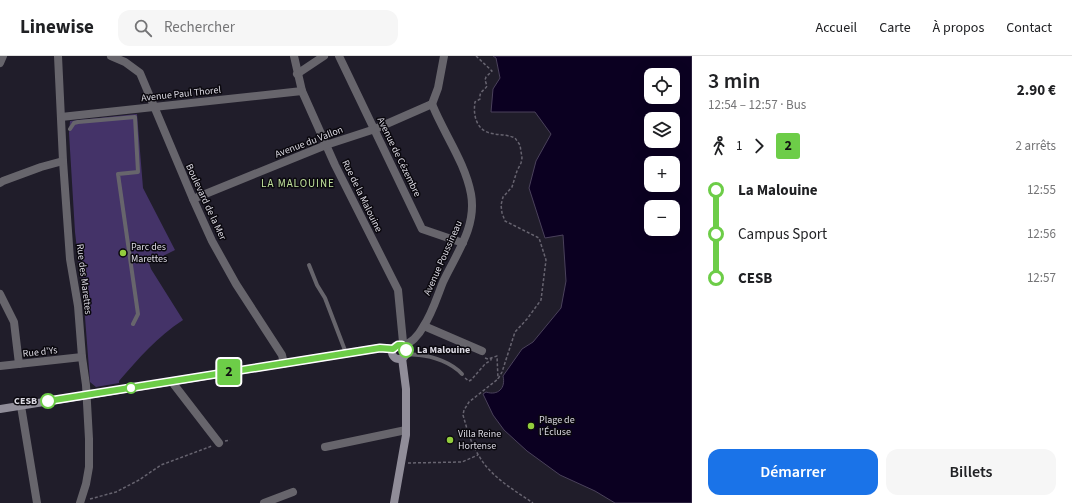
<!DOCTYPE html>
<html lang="fr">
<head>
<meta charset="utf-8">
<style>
  :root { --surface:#fff; --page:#f6f6f6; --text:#202124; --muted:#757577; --line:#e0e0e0; --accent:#1a73e8 }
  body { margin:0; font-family:"Source Sans 3",sans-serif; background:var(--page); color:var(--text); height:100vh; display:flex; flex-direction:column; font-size:15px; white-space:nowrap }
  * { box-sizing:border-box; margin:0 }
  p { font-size:13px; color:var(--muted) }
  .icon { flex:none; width:22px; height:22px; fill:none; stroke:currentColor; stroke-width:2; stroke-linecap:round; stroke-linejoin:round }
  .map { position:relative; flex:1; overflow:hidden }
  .panel { display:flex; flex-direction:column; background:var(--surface); width:380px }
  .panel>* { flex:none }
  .badge { padding:0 8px; border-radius:3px; font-size:14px; line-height:26px }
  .fabs { position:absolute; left:644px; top:12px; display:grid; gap:8px }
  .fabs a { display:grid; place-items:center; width:36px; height:36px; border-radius:8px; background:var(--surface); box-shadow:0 4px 16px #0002; font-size:20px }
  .map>.badge { position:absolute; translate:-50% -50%; box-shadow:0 0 0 2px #fff }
  .legs { display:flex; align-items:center; gap:6px; height:44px; padding:0 16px; font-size:13px }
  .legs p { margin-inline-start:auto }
  .head { display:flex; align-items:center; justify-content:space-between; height:68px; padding:0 16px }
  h1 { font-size:22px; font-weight:600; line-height:30px }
  .primary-button { display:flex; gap:8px; margin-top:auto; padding:8px 16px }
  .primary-button a { flex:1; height:46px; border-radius:12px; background:var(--accent); color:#fff; font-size:16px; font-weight:600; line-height:46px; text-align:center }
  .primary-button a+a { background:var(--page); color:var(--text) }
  ul { padding:0 16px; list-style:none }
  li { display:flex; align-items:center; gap:14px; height:44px; font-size:15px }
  li i { display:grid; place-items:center; width:6px; height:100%; margin:0 5px; background:currentColor }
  li i::after { content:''; width:10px; height:10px; margin:-5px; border:3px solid; border-radius:50%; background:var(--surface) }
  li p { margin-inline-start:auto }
  li:first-child i { background:linear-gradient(#0000 50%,currentColor 0) }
  li:last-child i { background:linear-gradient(currentColor 50%,#0000 0) }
  header { display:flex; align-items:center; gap:24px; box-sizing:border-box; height:56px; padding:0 20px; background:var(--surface); border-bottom:1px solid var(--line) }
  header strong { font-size:19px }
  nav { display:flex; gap:22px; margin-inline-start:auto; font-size:14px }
  .search { width:280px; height:36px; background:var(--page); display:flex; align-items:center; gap:10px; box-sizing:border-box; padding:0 14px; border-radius:12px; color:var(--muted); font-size:15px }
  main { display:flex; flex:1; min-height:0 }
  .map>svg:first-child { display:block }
  .green { fill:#443368 }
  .water { fill:#0b0021; stroke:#4a415b; fill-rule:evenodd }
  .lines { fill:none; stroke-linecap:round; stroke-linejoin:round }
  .path { stroke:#676470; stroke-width:1.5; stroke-dasharray:3 2; stroke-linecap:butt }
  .lane { stroke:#67656c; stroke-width:4 }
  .street { stroke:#67656c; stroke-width:8 }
  .secondary { stroke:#908d99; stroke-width:8 }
  .line-1-casing { stroke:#fff; stroke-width:9 }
  .line-1 { stroke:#6dcd48; stroke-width:6 }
  .poi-dot { fill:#93cd3d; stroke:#0a080e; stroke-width:1.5 }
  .stop-1-dot { fill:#fff; stroke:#6dcd48; stroke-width:2 }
  .labels { text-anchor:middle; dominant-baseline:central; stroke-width:3; stroke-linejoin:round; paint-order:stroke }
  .street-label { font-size:10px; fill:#dcdae3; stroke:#0a080e }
  .poi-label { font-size:10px; fill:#dcdae3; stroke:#0a080e; text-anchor:start }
  .stop-label { font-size:10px; font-weight:bold; fill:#dcdae3; stroke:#0a080e; text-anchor:start }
  .neighbourhood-label { font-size:11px; letter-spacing:1px; fill:#c1e39c; stroke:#0a080e }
</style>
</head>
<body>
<header>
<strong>Linewise</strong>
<div class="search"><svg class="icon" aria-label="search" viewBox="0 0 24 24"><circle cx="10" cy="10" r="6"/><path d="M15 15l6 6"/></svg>Rechercher</div>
<nav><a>Accueil</a><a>Carte</a><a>À propos</a><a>Contact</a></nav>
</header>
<main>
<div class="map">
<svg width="692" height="447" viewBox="0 0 692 447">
  <rect width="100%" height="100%" fill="#201d2a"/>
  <path class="green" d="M137 58 143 132 175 194 149 207 151 213 183 264C157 281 139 302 119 325V327L96 331 90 326 85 261 75 176 69 77 70 65Z"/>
  <path class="water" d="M493 0H692V447H615L595 435 560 419 527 395 504 374 493 359 483 338 486 336C498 340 506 332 503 320L522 293 533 286 561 252 566 225 563 179 545 182 529 132 536 105 551 78 535 56H491L493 33 500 22 496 2ZM651 19H673V41H651ZM651 63H673V85H651ZM651 107H673V129H651ZM651 151H673V173H651Z"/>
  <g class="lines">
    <g class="path">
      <path d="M476 0 492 15 486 21 485 24 487 30C484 35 479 35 480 43L475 46C474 53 474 61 478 68 486 82 502 76 515 82L520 89 522 102 521 107 517 115 512 131 503 141 501 149 502 157 505 165 539 182 546 204 541 244 527 263 515 276 502 316 498 323 469 346 464 354 463 359C467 373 471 388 479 400 491 421 514 434 533 447"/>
      <path d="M485 302 488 303 497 300 498 323"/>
      <path d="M465 322 469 325 471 324 485 308 491 304V302"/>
      <path d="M225 385 230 384"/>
      <path d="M408 407 462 406 478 399"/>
      <path d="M90 443 116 436 139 424 161 409 212 390"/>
    </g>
    <g class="lane">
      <path d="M70 73 74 67 78 66 135 61 138 116 118 118 138 258 133 268"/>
      <path d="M309 209 317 229 325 242 346 297"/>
      <path d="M406 298C410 299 414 298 419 299 433 300 452 307 462 318"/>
    </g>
    <g class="street">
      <path d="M58 0 63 105 70 203 78 250 82 301 86 329 89 383V411L86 428 80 447"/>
      <path d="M111 0 125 6 140 17 193 143 212 185 236 228 282 299 284 308"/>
      <path d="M294 0 302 35 335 109 398 234 403 286 402 289"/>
      <path d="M339 0 422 173 463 187"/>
      <path d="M0 7 3 0"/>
      <path d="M297 18 324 0"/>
      <path d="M432 48 438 32 444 0"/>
      <path d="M61 61 302 35"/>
      <path d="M0 127 3 125 41 111 63 105"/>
      <path d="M193 143 326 89 375 73 432 48"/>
      <path d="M0 238 14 266 19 308"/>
      <path d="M424 270 482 295"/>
      <path d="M404 291C407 287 411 286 414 283 417 280 421 275 423 271 432 258 437 241 443 226 456 198 477 171 471 138 465 106 444 78 432 48"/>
      <path d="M0 310 82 301"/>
      <path d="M172 326 219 387"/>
      <path d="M21 350 37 447"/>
      <path d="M325 391 406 374"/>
      <path d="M264 447 293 436"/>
    </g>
    <g class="secondary">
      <circle cx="399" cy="296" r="7"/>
      <path d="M0 353 380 292 393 293"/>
      <path d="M394 447 406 379V333L402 302"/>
    </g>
  </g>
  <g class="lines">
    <g class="line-1-casing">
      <path id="line-1" d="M48 345 380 292 393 293 398 289H402L406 294"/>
    </g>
    <use href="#line-1" class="line-1"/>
  </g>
  <g class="poi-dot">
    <circle cx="123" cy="197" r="4"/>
    <circle cx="531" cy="370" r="4"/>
    <circle cx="450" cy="384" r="4"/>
  </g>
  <g class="stop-1-dot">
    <circle cx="406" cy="294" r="7"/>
    <circle cx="131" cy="332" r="5"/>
    <circle cx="48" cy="345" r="7"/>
  </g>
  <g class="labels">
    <g class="street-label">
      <text transform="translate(181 38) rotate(-6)">Avenue Paul Thorel</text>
      <text transform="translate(309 86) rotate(-21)">Avenue du Vallon</text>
      <text transform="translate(399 101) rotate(64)">Avenue de Cézembre</text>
      <text transform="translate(362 140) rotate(64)">Rue de la Malouine</text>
      <text transform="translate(206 146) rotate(65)">Boulevard de la Mer</text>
      <text transform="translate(443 202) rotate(-66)">Avenue Poussineau</text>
      <text transform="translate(84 223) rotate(83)">Rue des Marettes</text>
      <text transform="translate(40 296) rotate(-6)">Rue d'Ys</text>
    </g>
    <g class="poi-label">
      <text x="131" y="191">Parc des<tspan x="131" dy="12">Marettes</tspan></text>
      <text x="539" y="364">Plage de<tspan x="539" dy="12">l'Écluse</tspan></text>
      <text x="458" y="378">Villa Reine<tspan x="458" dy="12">Hortense</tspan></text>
    </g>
    <g class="stop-label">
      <text x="417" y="294">La Malouine</text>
      <text x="37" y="345" text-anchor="end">CESB</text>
    </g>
    <g class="neighbourhood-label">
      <text x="298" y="127">LA MALOUINE</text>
    </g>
  </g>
</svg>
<div class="fabs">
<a><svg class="icon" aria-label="locate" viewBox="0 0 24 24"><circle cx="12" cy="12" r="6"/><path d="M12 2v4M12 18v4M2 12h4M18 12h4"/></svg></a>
<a><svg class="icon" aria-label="layers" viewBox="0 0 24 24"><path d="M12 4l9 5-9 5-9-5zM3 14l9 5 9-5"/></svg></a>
<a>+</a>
<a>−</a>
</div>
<b class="badge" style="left:229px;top:316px;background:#6dcd48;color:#111">2</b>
</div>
<section class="panel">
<div class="head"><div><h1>3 min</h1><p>12:54 – 12:57 · Bus</p></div><b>2.90 €</b></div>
<div class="legs"><svg class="icon" aria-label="walk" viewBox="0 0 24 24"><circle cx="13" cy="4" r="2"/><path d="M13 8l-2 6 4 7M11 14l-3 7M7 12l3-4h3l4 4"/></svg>1<svg class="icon" aria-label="forward" viewBox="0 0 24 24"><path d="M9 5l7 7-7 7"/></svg><b class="badge" style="background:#6dcd48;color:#111">2</b><p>2 arrêts</p></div>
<ul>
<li><i style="color:#6dcd48"></i><b>La Malouine</b><p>12:55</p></li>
<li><i style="color:#6dcd48"></i><span>Campus Sport</span><p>12:56</p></li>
<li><i style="color:#6dcd48"></i><b>CESB</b><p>12:57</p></li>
</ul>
<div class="primary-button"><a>Démarrer</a><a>Billets</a></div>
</section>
</main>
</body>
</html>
